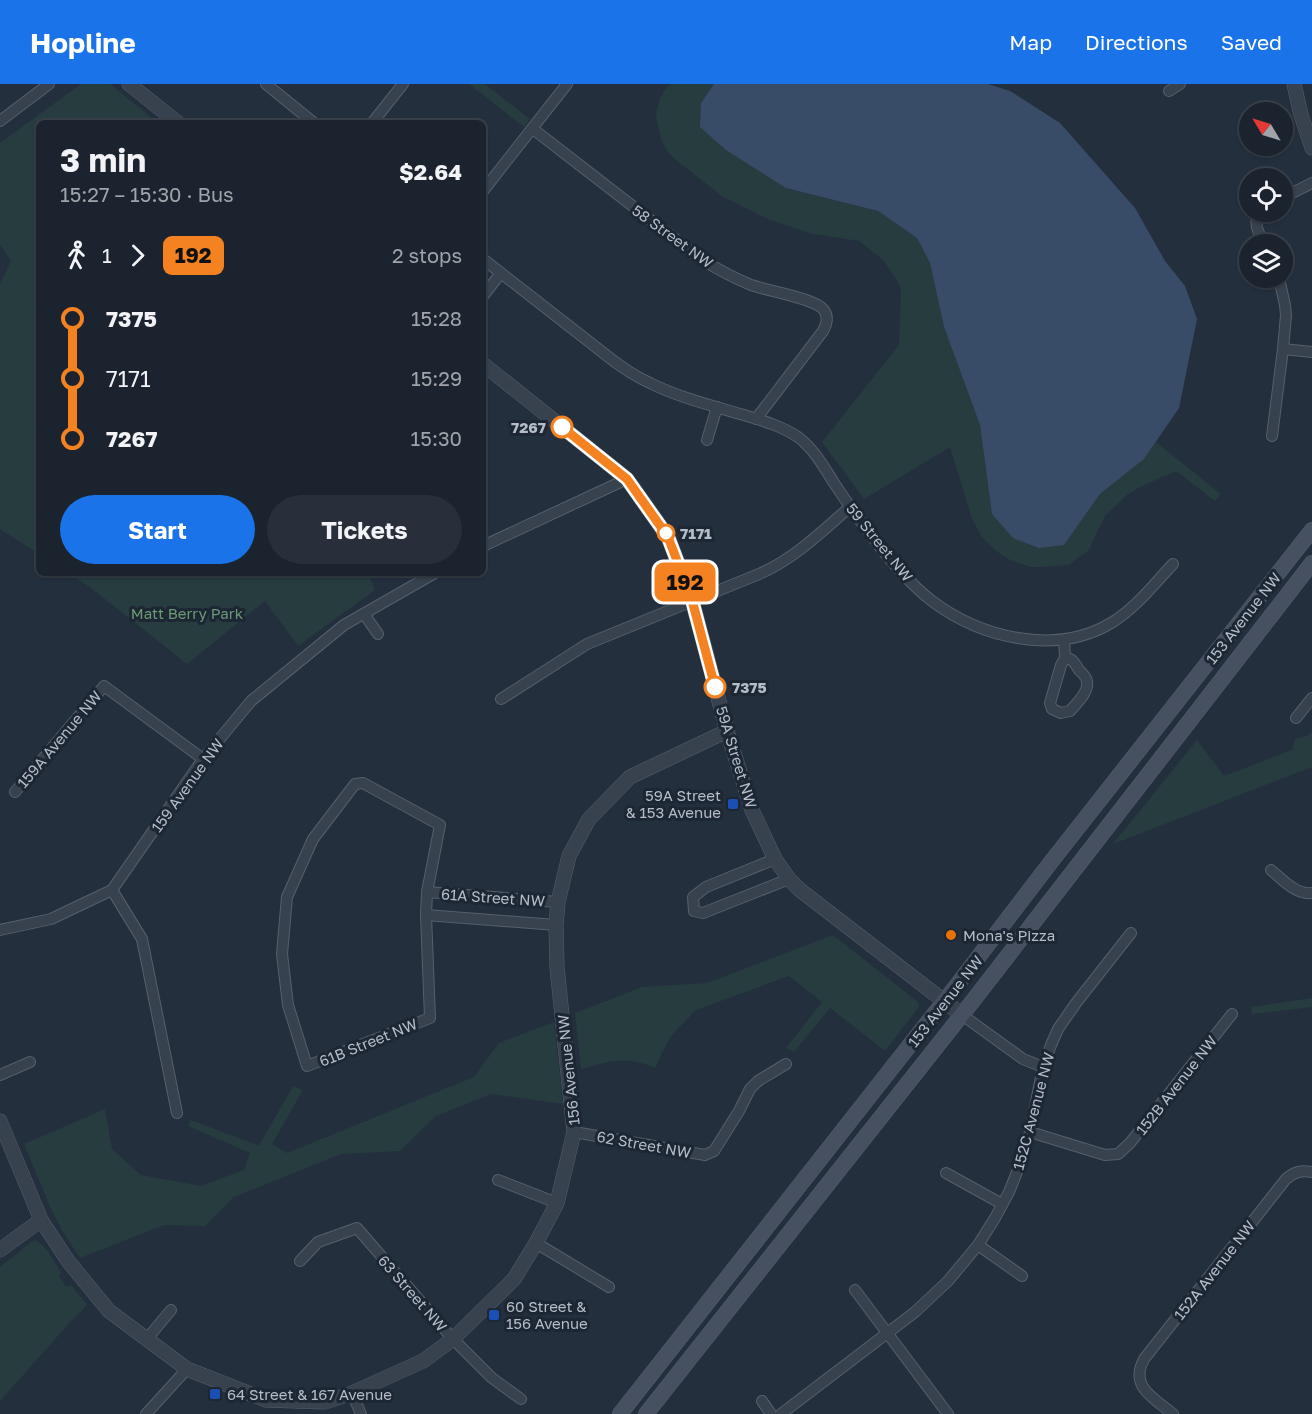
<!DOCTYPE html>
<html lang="en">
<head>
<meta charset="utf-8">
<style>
  :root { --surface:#1b232e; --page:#282f3a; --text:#f1f3f6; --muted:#a0a4aa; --line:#39404a; --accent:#1a73e8 }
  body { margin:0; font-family:"Golos Text",sans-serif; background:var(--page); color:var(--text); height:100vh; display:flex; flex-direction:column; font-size:22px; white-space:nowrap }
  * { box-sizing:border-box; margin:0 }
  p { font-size:20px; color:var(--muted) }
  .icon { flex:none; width:33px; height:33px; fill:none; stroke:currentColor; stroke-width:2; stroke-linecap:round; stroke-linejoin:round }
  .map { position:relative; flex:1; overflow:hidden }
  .side { position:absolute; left:36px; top:36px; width:450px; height:456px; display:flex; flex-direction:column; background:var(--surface); border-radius:9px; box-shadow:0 2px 4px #0004,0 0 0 2px var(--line) }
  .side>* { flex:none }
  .badge { padding:0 12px; border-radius:9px; font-size:21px; line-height:39px }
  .needle { width:39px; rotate:308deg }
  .buttons { position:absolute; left:1239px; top:18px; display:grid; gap:12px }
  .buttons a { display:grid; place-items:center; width:54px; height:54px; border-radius:50%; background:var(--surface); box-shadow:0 2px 4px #0004,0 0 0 2px var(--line); font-size:30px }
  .map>.badge { position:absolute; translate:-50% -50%; box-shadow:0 0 0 3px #fff }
  .legs { display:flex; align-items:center; gap:9px; height:66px; padding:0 24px; font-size:20px }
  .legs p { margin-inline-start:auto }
  .summary { display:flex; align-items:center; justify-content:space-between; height:102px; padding:0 24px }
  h1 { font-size:33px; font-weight:700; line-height:45px }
  .button { display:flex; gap:12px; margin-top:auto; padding:12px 24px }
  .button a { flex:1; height:69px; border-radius:36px; background:var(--accent); color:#fff; font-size:24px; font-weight:700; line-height:69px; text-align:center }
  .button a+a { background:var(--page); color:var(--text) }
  ul { padding:0 24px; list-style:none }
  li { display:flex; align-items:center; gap:21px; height:60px; font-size:22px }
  li i { display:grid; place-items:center; width:9px; height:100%; margin:0 8px; background:currentColor }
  li i::after { content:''; width:15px; height:15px; margin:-8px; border:4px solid; border-radius:50%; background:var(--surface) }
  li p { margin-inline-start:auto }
  li:first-child i { background:linear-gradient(#0000 50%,currentColor 0) }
  li:last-child i { background:linear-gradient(currentColor 50%,#0000 0) }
  header { display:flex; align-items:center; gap:36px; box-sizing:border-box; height:84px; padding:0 30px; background:var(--accent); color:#fff }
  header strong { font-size:28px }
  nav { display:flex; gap:33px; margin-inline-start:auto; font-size:21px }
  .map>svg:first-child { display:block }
  .green { fill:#263c3f }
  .water { fill:#394c67 }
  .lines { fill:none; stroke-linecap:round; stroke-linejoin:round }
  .minor-casing { stroke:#565f6c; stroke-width:12 }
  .tertiary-casing { stroke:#565f6c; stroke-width:15 }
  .secondary-casing { stroke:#565f6c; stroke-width:16 }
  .minor { stroke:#38414e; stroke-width:10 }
  .tertiary { stroke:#38414e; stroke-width:14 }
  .secondary { stroke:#465061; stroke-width:15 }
  .line-1-casing { stroke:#fff; stroke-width:14 }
  .line-1 { stroke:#f58220; stroke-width:9 }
  .stop-1-dot { fill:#fff; stroke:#f58220; stroke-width:3 }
  .transit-dot { fill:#1a4fb4; stroke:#1d2633; stroke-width:2 }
  .food-dot { fill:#e8710a; stroke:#1d2633; stroke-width:2 }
  .labels { text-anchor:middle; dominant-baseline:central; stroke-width:6; stroke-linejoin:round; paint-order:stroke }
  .street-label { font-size:15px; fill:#b4bcc9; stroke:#1d2633 }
  .stop-label { font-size:15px; font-weight:bold; fill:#b4bcc9; stroke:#1d2633; text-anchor:start }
  .park-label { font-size:15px; fill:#6b9a76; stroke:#1d2633 }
  .poi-label { font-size:15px; fill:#b4bcc9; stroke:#1d2633; text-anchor:start }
</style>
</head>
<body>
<header>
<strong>Hopline</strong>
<nav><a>Map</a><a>Directions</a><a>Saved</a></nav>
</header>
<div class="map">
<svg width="1312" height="1330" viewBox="0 0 1312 1330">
  <rect width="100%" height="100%" fill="#242f3e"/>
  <g class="green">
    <path d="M81 0H110L158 39H39V470L0 445V200L11 177 0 160V59Z"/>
    <path d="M469 0H485L530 35 524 43Z"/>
    <path d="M670 0H714L701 19 786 104 878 127 917 154 930 179 944 243 980 341 992 430 1064 461 1100 410 1144 375 1156 358 1221 410 1215 417 1176 387 1138 404 1128 410 1105 432 1088 467 1068 481 1042 483H1031L1010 476 996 467 982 453 972 435 950 363 864 415 822 358 899 261 901 205 896 194 882 175 859 157 813 150 770 136 723 113 676 76 666 66 661 54 657 39 656 29 659 17 664 7Z"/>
    <path d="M68 489H368L375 506 298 562 265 517 187 580 91 504Z"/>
    <path d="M1312 648V683L1113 760 1197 656 1224 692 1292 666 1295 655 1307 652Z"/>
    <path d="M833 851 918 918 919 923 885 967 830 924 794 968 786 964 822 918 789 892 696 926 670 953 655 984C626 971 610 977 581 985L575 929 642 903 707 899Z"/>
    <path d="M1312 914V923L1252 930 1251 923Z"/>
    <path d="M554 938 563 1020 491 1010 436 1032 400 1067 341 1070 234 1113 205 1142 164 1141 80 1174 64 1150 51 1125 24 1060 105 1025 112 1065 141 1091 201 1102 244 1086 250 1069 188 1042 191 1036 259 1062 293 1002 303 1006 272 1060 287 1069 474 993 499 959Z"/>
    <path d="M34 1156C47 1161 54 1178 61 1188L59 1192 66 1203 71 1201 87 1221 72 1236 0 1317V1183Z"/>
  </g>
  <path class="water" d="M714 0H988L1010 7 1060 39 1135 124 1165 177 1185 202 1197 235 1179 324 1144 375 1100 410 1064 461 1039 464 1013 454 992 430 980 341 944 243 930 179 917 154 878 127 786 104 726 66 700 43 701 19Z"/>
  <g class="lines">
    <g class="minor-casing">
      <g id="minor">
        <path d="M266 0 314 39"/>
        <path d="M1169 7 1180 0"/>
        <path d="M0 37 49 0"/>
        <path d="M372 39 403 0"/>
        <path d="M533 45 701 175C717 185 734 194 751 201 768 207 813 214 823 225 829 232 827 240 823 247L756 335"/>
        <path d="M483 107 567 0"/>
        <path d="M1282 114 1312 99"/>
        <path d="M1260 128C1252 139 1259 149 1264 160"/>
        <path d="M483 175C516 201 550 227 583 253 604 269 625 288 650 299 678 313 710 321 740 330 760 336 780 341 798 353 814 365 824 383 834 399 846 417 858 434 871 451 888 474 910 500 932 517 981 554 1056 572 1111 539 1136 524 1154 500 1173 480"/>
        <path d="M483 212 501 189"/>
        <path d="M1283 265 1312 268"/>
        <path d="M1272 352 1283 265 1286 231 1285 221 1279 194"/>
        <path d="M707 356 717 323"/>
        <path d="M483 462 627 395"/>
        <path d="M364 530 378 550"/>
        <path d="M1064 556 1065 574 1061 581 1050 619 1052 625 1061 629 1070 627C1076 620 1089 608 1087 598 1087 593 1082 589 1079 586 1075 580 1073 574 1065 574"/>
        <path d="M501 615 587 560 759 490C794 475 821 448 850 423"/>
        <path d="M1296 634 1312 614"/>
        <path d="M363 699 440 741 427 808 426 831 430 934 307 982 288 921 282 870 287 813 313 755 355 700Z"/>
        <path d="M15 708 104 602 203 675"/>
        <path d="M775 775 706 803 693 813 694 827 703 829 789 795"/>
        <path d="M1271 786C1283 796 1296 811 1312 809"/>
        <path d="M112 806 142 855 177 1029"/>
        <path d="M427 808 558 818"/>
        <path d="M426 831 556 841"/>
        <path d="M0 846 51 835 112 806 203 675 251 617 344 541 435 489"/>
        <path d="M962 931 1023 975 1043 983"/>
        <path d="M0 991 30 978"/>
        <path d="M574 1048 705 1071 714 1067 739 1027 750 1005 758 997 786 980"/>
        <path d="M1030 1048 1105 1071 1118 1070 1130 1059 1232 930"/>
        <path d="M946 1089 1002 1120"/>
        <path d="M498 1096 557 1119"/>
        <path d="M536 1159 609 1203"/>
        <path d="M978 1161 1022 1192"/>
        <path d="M300 1177 318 1158 357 1144 453 1255 492 1294 521 1315"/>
        <path d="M855 1206 948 1330"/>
        <path d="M146 1256 171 1226"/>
        <path d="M352 1309 361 1330"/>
        <path d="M762 1317 771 1330"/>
        <path d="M146 1330 187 1285"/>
        <path d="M781 1330 915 1228 948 1197 978 1161 995 1134 1009 1108 1021 1078 1030 1048 1043 983 1051 961 1058 945 1076 919 1131 849"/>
        <path d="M1173 1330C1154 1314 1129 1303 1144 1275L1286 1095C1294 1088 1301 1086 1312 1088"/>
      </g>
    </g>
    <g class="tertiary-casing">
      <g id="tertiary">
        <path d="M129 0 178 39"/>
        <path d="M1294 0 1301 31 1312 64"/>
        <path d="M483 280 627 395 668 453 692 516 727 647 752 726 775 775 789 795 800 806 962 931"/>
        <path d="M0 1037 41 1136 68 1177 109 1227 187 1285 266 1316 325 1318 352 1309 423 1277 453 1255 514 1195 536 1159 557 1119 574 1048 557 883 556 841 558 818 569 772 589 735 630 693 727 647"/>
        <path d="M0 1166 41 1136"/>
      </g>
    </g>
    <g class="secondary-casing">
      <g id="secondary">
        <path d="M620 1330 957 901 1051 778 1312 446"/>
        <path d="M646 1330 972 918 1312 479"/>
      </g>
    </g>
    <use href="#minor" class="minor"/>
    <use href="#tertiary" class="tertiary"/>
    <use href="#secondary" class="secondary"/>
  </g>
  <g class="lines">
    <g class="line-1-casing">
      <path id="line-1" d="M562 343 627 395 668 453 692 516 715 603"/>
    </g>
    <use href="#line-1" class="line-1"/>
  </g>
  <g class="stop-1-dot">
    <circle cx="562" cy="343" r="10"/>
    <circle cx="666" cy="449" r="8"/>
    <circle cx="715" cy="603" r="10"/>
  </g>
  <g class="transit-dot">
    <rect x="727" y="714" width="12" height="12" rx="3"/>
    <rect x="488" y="1225" width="12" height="12" rx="3"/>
    <rect x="209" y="1304" width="12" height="12" rx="3"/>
  </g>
  <circle class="food-dot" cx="951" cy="851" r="6"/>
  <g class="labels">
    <g class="street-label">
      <text transform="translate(673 152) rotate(36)">58 Street NW</text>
      <text transform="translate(880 458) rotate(51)">59 Street NW</text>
      <text transform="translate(1243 534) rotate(-52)">153 Avenue NW</text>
      <text transform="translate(59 655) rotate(-50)">159A Avenue NW</text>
      <text transform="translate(737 673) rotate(73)">59A Street NW</text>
      <text transform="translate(187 701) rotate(-54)">159 Avenue NW</text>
      <text transform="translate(493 813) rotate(4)">61A Street NW</text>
      <text transform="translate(945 917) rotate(-52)">153 Avenue NW</text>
      <text transform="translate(368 958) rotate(-22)">61B Street NW</text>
      <text transform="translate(568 986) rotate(-96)">156 Avenue NW</text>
      <text transform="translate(1176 1001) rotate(-52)">152B Avenue NW</text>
      <text transform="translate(1033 1027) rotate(-75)">152C Avenue NW</text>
      <text transform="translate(644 1060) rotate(10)">62 Street NW</text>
      <text transform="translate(1214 1186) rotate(-52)">152A Avenue NW</text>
      <text transform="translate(413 1209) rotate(49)">63 Street NW</text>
    </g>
    <g class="stop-label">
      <text x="546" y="343" text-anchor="end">7267</text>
      <text x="680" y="449">7171</text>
      <text x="732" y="603">7375</text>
    </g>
    <g class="park-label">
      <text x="187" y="529">Matt Berry Park</text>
    </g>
    <g class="poi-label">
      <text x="721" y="711" text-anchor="end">59A Street<tspan x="721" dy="17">&amp; 153 Avenue</tspan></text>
      <text x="963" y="851">Mona's Pizza</text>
      <text x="506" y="1222">60 Street &amp;<tspan x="506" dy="17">156 Avenue</tspan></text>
      <text x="227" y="1310">64 Street &amp; 167 Avenue</text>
    </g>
  </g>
</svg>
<div class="buttons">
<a><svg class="needle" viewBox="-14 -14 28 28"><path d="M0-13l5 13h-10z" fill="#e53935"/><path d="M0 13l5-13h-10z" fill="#a0a4aa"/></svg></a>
<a><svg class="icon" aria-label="locate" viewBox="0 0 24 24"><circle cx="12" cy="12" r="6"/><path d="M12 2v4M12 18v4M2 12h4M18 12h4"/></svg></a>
<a><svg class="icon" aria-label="layers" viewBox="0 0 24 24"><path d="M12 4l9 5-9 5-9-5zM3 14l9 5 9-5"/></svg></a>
</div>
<b class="badge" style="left:685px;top:498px;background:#f58220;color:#111">192</b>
<section class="side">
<div class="summary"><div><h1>3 min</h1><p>15:27 – 15:30 · Bus</p></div><b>$2.64</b></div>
<div class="legs"><svg class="icon" aria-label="walk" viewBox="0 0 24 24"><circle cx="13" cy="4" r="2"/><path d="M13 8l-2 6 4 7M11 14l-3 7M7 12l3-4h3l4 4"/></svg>1<svg class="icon" aria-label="forward" viewBox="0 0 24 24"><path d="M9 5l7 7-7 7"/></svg><b class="badge" style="background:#f58220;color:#111">192</b><p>2 stops</p></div>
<ul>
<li><i style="color:#f58220"></i><b>7375</b><p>15:28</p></li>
<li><i style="color:#f58220"></i><span>7171</span><p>15:29</p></li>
<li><i style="color:#f58220"></i><b>7267</b><p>15:30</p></li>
</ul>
<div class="button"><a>Start</a><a>Tickets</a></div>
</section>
</div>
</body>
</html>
